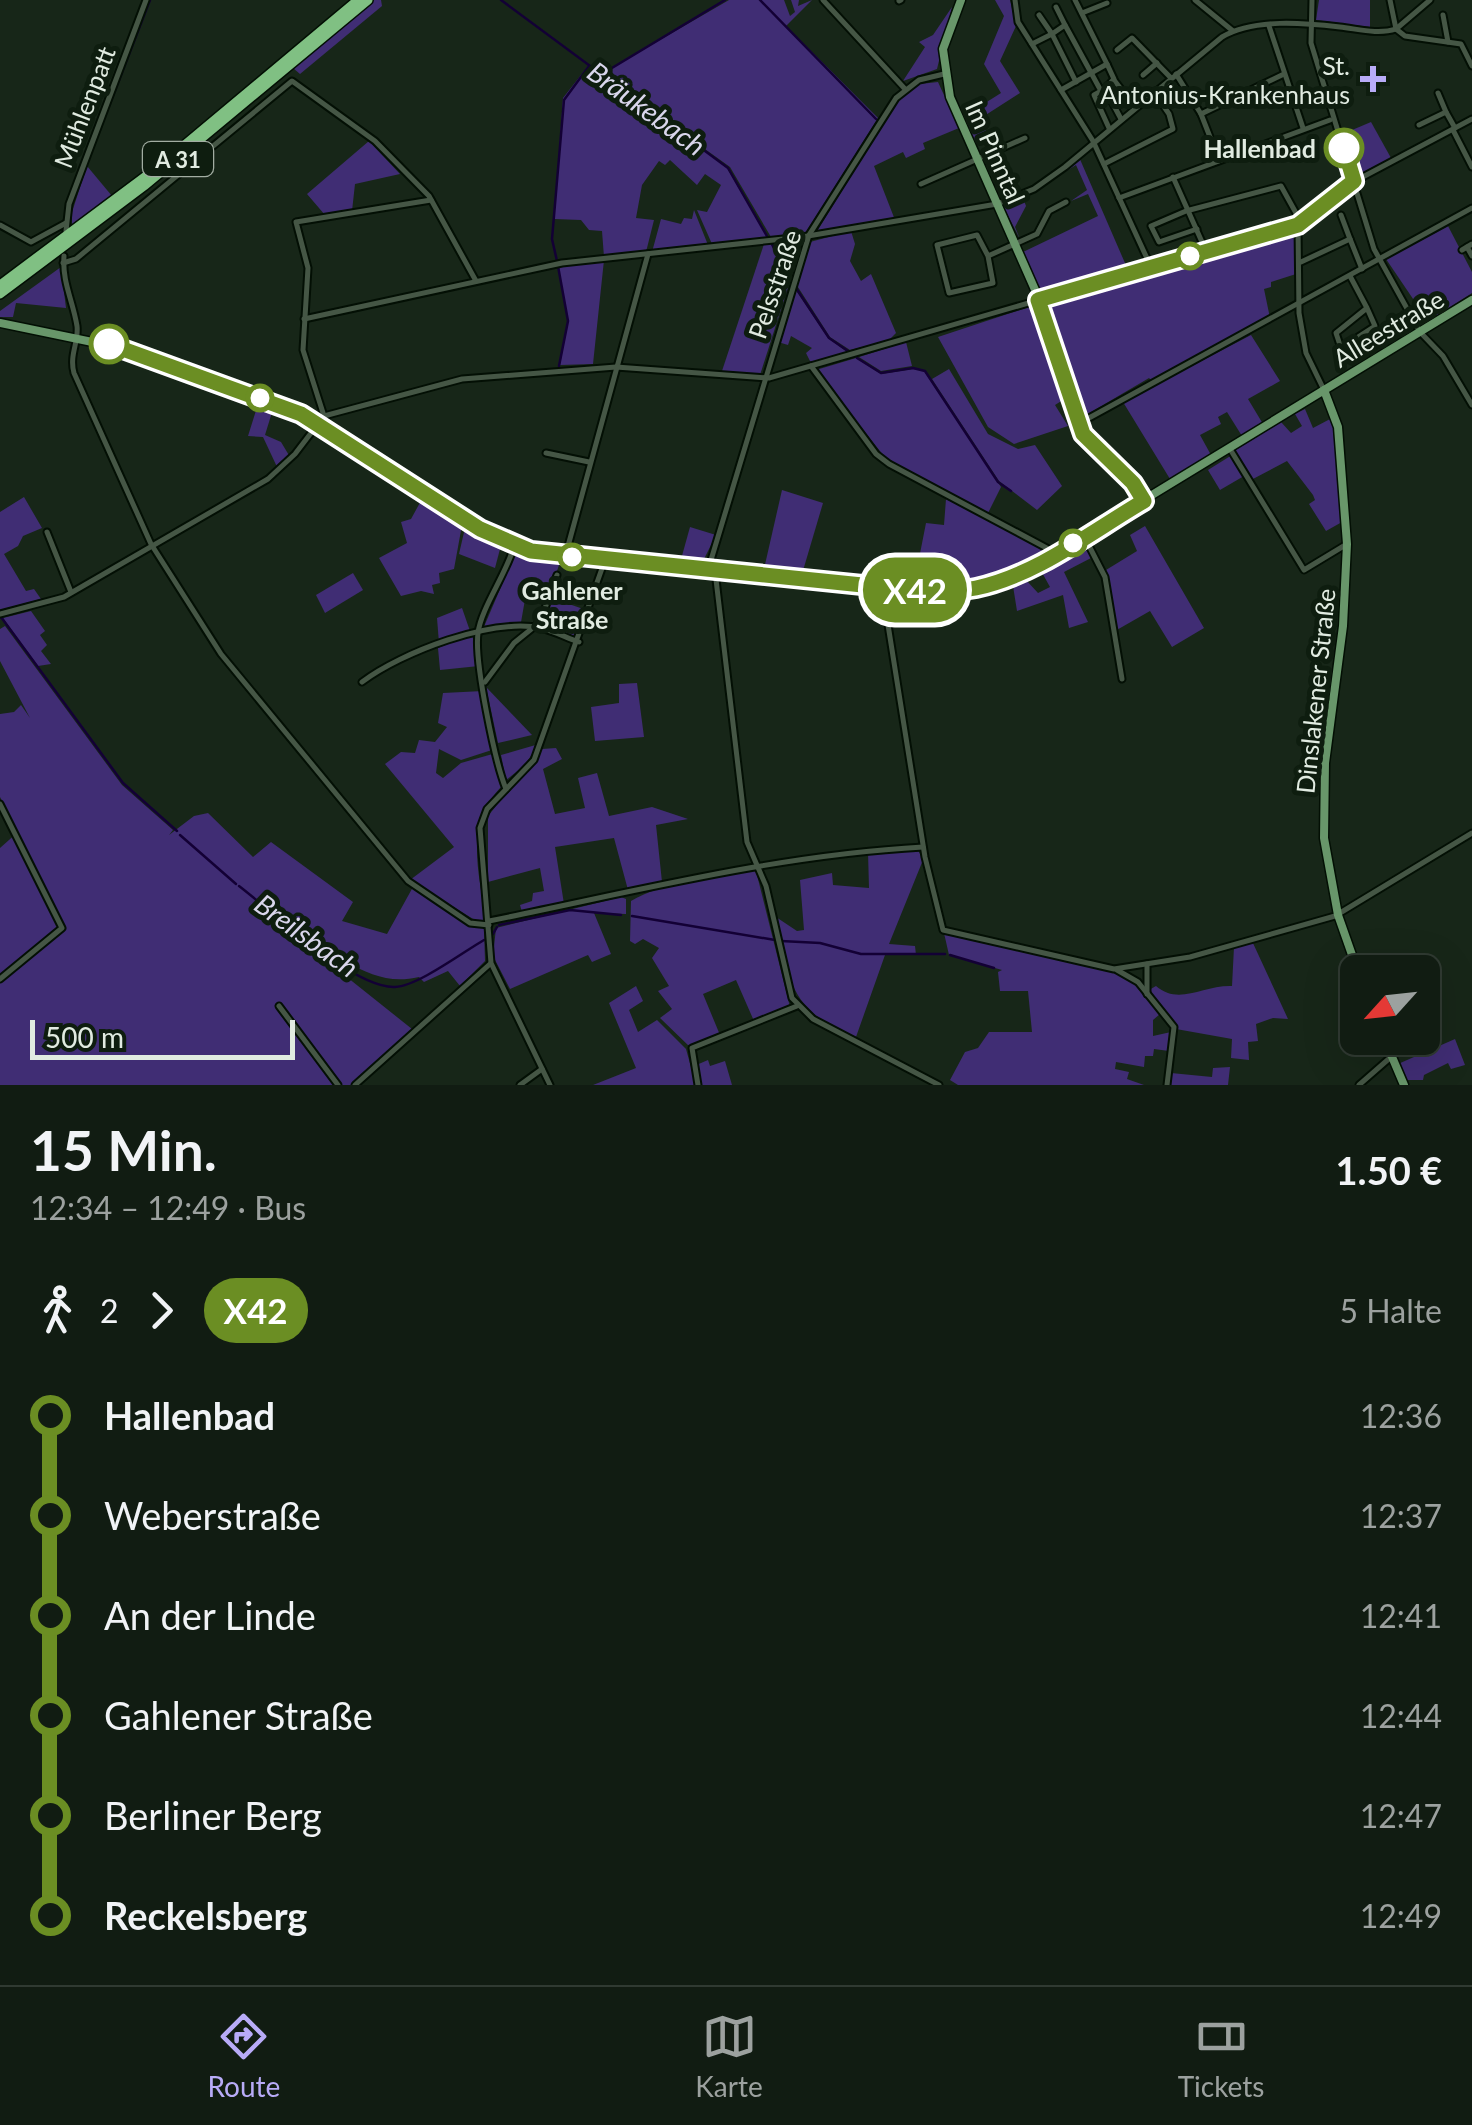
<!DOCTYPE html>
<html lang="de">
<head>
<meta charset="utf-8">
<style>
  :root { --surface:#111c12; --page:#1e2920; --text:#f1f3f6; --muted:#9ca19f; --line:#303a32; --accent:#b8abf7 }
  body { margin:0; font-family:Lato,sans-serif; background:var(--page); color:var(--text); height:100vh; display:flex; flex-direction:column; font-size:38px; white-space:nowrap }
  * { box-sizing:border-box; margin:0 }
  p { font-size:32px; color:var(--muted) }
  .icon { flex:none; width:55px; height:55px; fill:none; stroke:currentColor; stroke-width:2; stroke-linecap:round; stroke-linejoin:round }
  .map { position:relative; height:1085px; overflow:hidden }
  .side { display:flex; flex-direction:column; background:var(--surface); flex:1 }
  .side>* { flex:none }
  .badge { padding:0 20px; border-radius:32px; font-size:35px; line-height:65px }
  .needle { width:65px; rotate:243deg }
  .controls { position:absolute; left:1340px; top:955px; display:grid; gap:20px }
  .controls a { display:grid; place-items:center; width:100px; height:100px; border-radius:15px; background:var(--surface); box-shadow:0 10px 40px #0002,0 0 0 2px var(--line); font-size:50px }
  .scale { position:absolute; left:30px; bottom:25px; width:265px; box-sizing:border-box; padding-left:10px; border:5px solid #e1ebe1; border-top:0; font-size:28px; line-height:35px; white-space:nowrap; color:#e1ebe1; -webkit-text-stroke:8px #0e1d0f; paint-order:stroke }
  .map>.badge { position:absolute; translate:-50% -50%; box-shadow:0 0 0 5px #fff }
  .legs { display:flex; align-items:center; gap:15px; height:110px; padding:0 30px; font-size:32px }
  .legs p { margin-inline-start:auto }
  .head { display:flex; align-items:center; justify-content:space-between; height:170px; padding:0 30px }
  h1 { font-size:55px; font-weight:700; line-height:75px }
  ul { padding:0 30px; list-style:none }
  li { display:flex; align-items:center; gap:35px; height:100px; font-size:38px }
  li i { display:grid; place-items:center; width:15px; height:100%; margin:0 12px; background:currentColor }
  li i::after { content:''; width:25px; height:25px; margin:-12px; border:8px solid; border-radius:50%; background:var(--surface) }
  li p { margin-inline-start:auto }
  li:first-child i { background:linear-gradient(#0000 50%,currentColor 0) }
  li:last-child i { background:linear-gradient(currentColor 50%,#0000 0) }
  .tab-bar { display:flex; justify-content:space-around; align-items:center; height:140px; border-top:2px solid var(--line); background:var(--surface); font-size:28px; color:var(--muted) }
  .tab-bar a { display:grid; justify-items:center; gap:5px }
  .tab-bar .current { color:var(--accent) }
  .map>svg:first-child { display:block }
  .green { fill:#402d74 }
  .lines { fill:none; stroke-linecap:round; stroke-linejoin:round }
  .stream { stroke:#130035; stroke-width:2.5 }
  .minor-casing { stroke:#030f04; stroke-width:9 }
  .major-casing { stroke:#030f04; stroke-width:11 }
  .highway-casing { stroke:#030f04; stroke-width:12 }
  .minor { stroke:#455645; stroke-width:5 }
  .major { stroke:#68966a; stroke-width:8 }
  .highway { stroke:#80c083; stroke-width:9 }
  .line-1-casing { stroke:#fff; stroke-width:22 }
  .line-1 { stroke:#6b8e23; stroke-width:15 }
  .poi-dot { fill:#b8abf7; stroke:#0e1d0f; stroke-width:4 }
  .stop-1-dot { fill:#fff; stroke:#6b8e23; stroke-width:5 }
  .labels { text-anchor:middle; dominant-baseline:central; stroke-width:10; stroke-linejoin:round; paint-order:stroke }
  .shield { fill:#0e1d0f; stroke:#a2ada2; stroke-width:2.5 }
  .shield-label { font-size:22px; font-weight:bold; fill:#e1ebe1 }
  .poi-label { font-size:25px; fill:#e1ebe1; stroke:#0e1d0f; text-anchor:end }
  .street-label { font-size:25px; fill:#e1ebe1; stroke:#0e1d0f }
  .stop-label { font-size:25px; font-weight:bold; fill:#e1ebe1; stroke:#0e1d0f; text-anchor:end }
  .water-label { font-size:28px; font-style:italic; fill:#d9d6ec; stroke:#0e1d0f }
</style>
</head>
<body>
<div class="map">
<svg width="1472" height="1085" viewBox="0 0 1472 1085">
  <rect width="100%" height="100%" fill="#172618"/>
  <g class="green">
    <path d="M373 0H381L382 6 300 74 293 68Z"/>
    <path d="M729 0H784L790 16 795 12 791 0H799L798 6 812 0 786 26 878 118 806 232 771 237 730 167 670 124 727 168 768 238 712 244 697 210 707 212 721 185 705 174 697 185 670 160 665 165 659 161 642 185 636 218 654 220 646 252 604 257 602 231 589 230 581 220 554 219 563 98 588 66 601 74Z"/>
    <path d="M995 0H1010L1016 26 1000 61 1020 93 981 118 988 136 974 142 963 117 1001 93 984 64 1004 16Z"/>
    <path d="M1319 0H1370V27L1316 20Z"/>
    <path d="M952 7 937 69 903 81 925 47 919 42 933 35Z"/>
    <path d="M938 82 959 128 923 143 925 149 906 158 903 152 874 166 895 220 816 233 898 100 920 84Z"/>
    <path d="M1371 122 1391 158 1360 174 1345 133Z"/>
    <path d="M369 141 400 174 355 184 352 211 325 215 307 194Z"/>
    <path d="M1079 157 1128 270 1041 295 1023 252 1098 216 1088 194 1071 201 1087 190 1076 165 1023 198 1026 206 1015 227 1020 239 1003 206 1037 189Z"/>
    <path d="M87 166 112 196 72 228V212Z"/>
    <path d="M694 210 708 245 652 252 661 219 681 224 684 218 692 219Z"/>
    <path d="M1448 226 1472 272V293L1428 321 1386 259Z"/>
    <path d="M851 231 855 244 850 261 861 281 871 274 896 333 888 341 850 350 830 337 796 284 810 242Z"/>
    <path d="M1293 231 1297 234 1296 274 1271 282V287L1264 289 1270 318 1151 380 1149 378 1081 418 1044 303Z"/>
    <path d="M770 243 790 281 760 375 722 371 764 244Z"/>
    <path d="M604 260 593 364 560 365 568 320 558 266Z"/>
    <path d="M61 267 66 308 16 303 13 317H0V311Z"/>
    <path d="M795 289 828 338 847 352 811 363 806 353 812 348 791 336 788 345 778 342Z"/>
    <path d="M1035 305 1066 398 1055 405 1068 426 1014 444 988 427 938 337Z"/>
    <path d="M1251 335 1280 381 1248 399 1263 424 1242 436 1227 412 1218 417 1221 424 1200 435 1211 455 1170 479 1123 402Z"/>
    <path d="M906 342 912 366 881 371 859 357Z"/>
    <path d="M856 358 881 374 913 369 924 371 1001 487 987 515 887 460 816 370Z"/>
    <path d="M949 369 988 434 1018 449 1035 445 1062 486 1037 510 999 481 932 379Z"/>
    <path d="M258 404 273 409 265 435 281 442 290 457 278 469 263 437 248 436Z"/>
    <path d="M1305 409 1313 428 1332 418 1342 522 1326 531 1309 504 1315 500 1313 495 1287 461 1251 480 1234 451 1281 422 1291 433 1302 426 1295 414Z"/>
    <path d="M1232 455 1244 476 1220 490 1208 470Z"/>
    <path d="M782 490 823 503 802 574 764 569Z"/>
    <path d="M24 497 42 528 23 536 18 546 4 554 26 591 34 589 41 599 0 610V512Z"/>
    <path d="M422 499 462 525 454 569 439 573 440 583 432 585 434 594 421 591 401 596 379 558 407 543 401 522 411 519Z"/>
    <path d="M946 499 1051 553C1024 567 991 588 960 585L954 565 937 566 933 586 873 583 874 578 914 584 926 523 944 525Z"/>
    <path d="M1145 526 1204 628 1172 647 1150 611 1115 631 1106 570 1137 551 1130 535Z"/>
    <path d="M690 527 716 535 702 563H680Z"/>
    <path d="M465 528 500 549 495 568 459 554Z"/>
    <path d="M1081 544 1093 557 1064 572 1088 622 1069 628 1063 595 1017 611 1013 586 1026 580 1038 593 1050 587 1040 569Z"/>
    <path d="M515 554 560 562 549 595 527 588 520 628 483 629Z"/>
    <path d="M353 573 363 590 325 613 316 595Z"/>
    <path d="M552 598 586 610 575 639 542 627Z"/>
    <path d="M462 608 470 631 439 643 437 618Z"/>
    <path d="M31 611 45 631 40 635 47 645 41 651 51 664 38 666 3 618Z"/>
    <path d="M5 626 122 785 173 830 169 835 194 816 208 813 253 857 271 842 353 902 342 921 387 934 413 887 466 924 484 928 485 961 460 986 448 971 424 982 419 977C389 984 371 974 344 962L338 970 412 1029 353 1085H340L280 1006 278 1009 336 1085H0V848L18 832 0 797V714L14 712 21 705 30 718 0 661V629Z"/>
    <path d="M472 634 479 666 440 670 438 648Z"/>
    <path d="M637 683 644 737 595 741 591 707 619 703V684Z"/>
    <path d="M486 687 532 735 498 743Z"/>
    <path d="M483 691 495 749 461 760 439 749 436 773 443 778 461 763 496 753 503 785C466 821 477 866 485 913L483 922H478L410 880 454 847 385 764 401 752 415 753 419 740 435 742 447 727 438 723 443 693Z"/>
    <path d="M539 744 524 766 506 780 501 755Z"/>
    <path d="M556 748 562 759 543 769 555 814 585 808 578 778 597 773 609 816 652 807 688 819 656 825 662 882 628 890 614 838 555 847 564 904 522 912 520 905 532 901 533 893 544 891 540 868 488 882V816L542 749Z"/>
    <path d="M918 850 923 860 889 944 915 946 916 955H885L856 1037C790 1012 788 980 776 917L797 931 804 930 800 880 832 873 833 885 869 888 868 852Z"/>
    <path d="M756 871 790 1007 754 1021 736 980 703 994 720 1035 690 1047 660 1018 672 1009 658 991 669 986 652 958 659 948 643 939 635 944 630 941 631 901C665 883 717 868 756 871Z"/>
    <path d="M621 897 626 899V914L594 913 611 954 592 962 588 955 510 989 493 956 496 928Z"/>
    <path d="M944 933 1127 976 1160 1014 1153 1020V1036L1171 1032 1169 1051 1154 1049 1153 1056H1145L1144 1067 1116 1062 1115 1069 1129 1072 1127 1079 1144 1085H958L950 1080 965 1052 978 1048 989 1032H1032L1028 991H1000L998 972 1002 970 949 955Z"/>
    <path d="M1252 941 1288 1019 1273 1018 1256 1024 1258 1041 1248 1042 1249 1060 1231 1058 1232 1039 1176 1029 1149 990 1156 986C1179 1006 1203 985 1232 986L1234 947Z"/>
    <path d="M636 986 643 1001 629 1010 638 1032 657 1020 686 1049 696 1085H593L636 1068 609 1003Z"/>
    <path d="M1455 1039 1465 1065 1451 1069 1448 1063 1424 1075 1423 1080H1405L1398 1064Z"/>
    <path d="M708 1060 710 1066 725 1061 732 1085H700L694 1066Z"/>
    <path d="M1230 1067 1228 1085H1170L1171 1073 1212 1077 1213 1068Z"/>
  </g>
  <g class="lines">
    <g class="stream">
      <path d="M501 0 728 168 768 238"/>
      <path d="M760 0 876 119"/>
      <path d="M602 74 725 0"/>
      <path d="M80 181 150 0"/>
      <path d="M772 244 790 280"/>
      <path d="M557 261 552 239 564 100 589 66"/>
      <path d="M558 266 568 321 559 366"/>
      <path d="M796 288 829 338 848 351"/>
      <path d="M857 358 881 373 913 368 925 371 998 482 1011 491"/>
      <path d="M1 617 123 783 177 831"/>
      <path d="M180 835 236 884"/>
      <path d="M239 886C272 911 354 989 395 987 418 986 463 952 484 940"/>
      <path d="M632 916 775 940"/>
      <path d="M499 925 570 910 621 915"/>
      <path d="M493 934 497 927"/>
      <path d="M781 941 820 943 861 954H945"/>
      <path d="M950 955 994 968"/>
    </g>
    <g class="minor-casing">
      <g id="minor">
        <path d="M823 0 905 89"/>
        <path d="M1015 0 1018 22 1093 141 1151 267"/>
        <path d="M1195 0 1233 31"/>
        <path d="M1312 0 1311 43 1374 249 1420 332 1443 356 1472 405"/>
        <path d="M1390 0 1396 29"/>
        <path d="M899 1 901 0"/>
        <path d="M1082 13 1107 3"/>
        <path d="M1039 15 1052 34 1065 25 1056 7"/>
        <path d="M1443 15 1448 42"/>
        <path d="M1065 25 1101 91"/>
        <path d="M1269 26 1303 128"/>
        <path d="M1396 29 1430 0"/>
        <path d="M1032 44 1052 34 1076 82"/>
        <path d="M1117 50 1132 38 1171 78"/>
        <path d="M1176 74 1201 114 1219 160"/>
        <path d="M1143 75 1157 63"/>
        <path d="M1114 80 1124 93"/>
        <path d="M1105 89 1114 79 1107 64"/>
        <path d="M1061 90 1107 64 1075 0"/>
        <path d="M1438 93 1446 112"/>
        <path d="M1201 114 1284 74"/>
        <path d="M1419 125 1446 112 1455 128"/>
        <path d="M1109 128 1094 95 1105 89 1121 119"/>
        <path d="M1453 130 1472 167"/>
        <path d="M1104 164 1173 129 1169 114 1154 92"/>
        <path d="M1173 177 1206 251"/>
        <path d="M921 184 1025 138"/>
        <path d="M1119 198 1330 120"/>
        <path d="M1341 215 1350 239"/>
        <path d="M0 225 31 242 66 223"/>
        <path d="M1298 225 1299 313 1306 353 1324 390"/>
        <path d="M1197 229 1159 242 1151 226 1186 211 1281 186 1301 222"/>
        <path d="M66 231 69 204 146 0"/>
        <path d="M1467 247 1472 256"/>
        <path d="M1462 250 1472 244"/>
        <path d="M64 256C62 282 73 301 77 326 79 342 69 355 74 373L151 544 221 654 408 881 470 923 489 925"/>
        <path d="M988 256 993 283 949 293 937 245 977 235 988 256 1037 234 1049 211 1066 202"/>
        <path d="M1301 262 1350 239 1362 269"/>
        <path d="M63 263 76 259 292 81 375 141 429 196 476 281"/>
        <path d="M1350 276 1367 308 1336 333 1341 348 1375 326 1367 308"/>
        <path d="M304 319 562 263 802 237 997 204 1034 189 1065 167 1222 37C1254 18 1305 23 1340 27 1358 29 1378 35 1396 29L1405 36 1461 44 1472 66"/>
        <path d="M811 366 876 454 889 464 1056 553"/>
        <path d="M324 416 303 350 308 268 296 222 431 200"/>
        <path d="M1078 424 1472 208"/>
        <path d="M1230 449 1304 570 1347 544"/>
        <path d="M546 453 589 462"/>
        <path d="M47 532 71 592"/>
        <path d="M1084 536 1105 577 1122 679"/>
        <path d="M568 546 648 254"/>
        <path d="M708 570 809 235 896 98 919 80 944 74"/>
        <path d="M715 571 747 842 766 886 792 998 813 1019 939 1085"/>
        <path d="M882 587 925 857 943 930 1114 969 1190 957 1335 916 1472 833"/>
        <path d="M0 614 64 597 268 479 295 454 324 416 462 379 616 367 769 378 1298 225 1342 188 1472 119"/>
        <path d="M362 682C402 652 491 618 541 628 554 631 567 638 579 642"/>
        <path d="M485 682 514 643 540 622 557 575"/>
        <path d="M506 789C495 762 474 661 478 633 481 608 507 573 514 546"/>
        <path d="M0 804 62 928 0 979"/>
        <path d="M489 921C633 892 776 855 923 847"/>
        <path d="M1117 970 1138 982 1174 1027 1167 1085"/>
        <path d="M1147 994V964"/>
        <path d="M279 1006 338 1085"/>
        <path d="M355 1085 490 964"/>
        <path d="M520 1085 542 1069"/>
        <path d="M550 1085 491 963 480 828 487 809 534 760 605 560"/>
        <path d="M698 1085 692 1048 797 1006"/>
        <path d="M1359 1085 1391 1057"/>
      </g>
    </g>
    <g class="major-casing">
      <g id="major">
        <path d="M961 0 943 49 950 97 1036 292 1078 424 1144 501"/>
        <path d="M0 323 131 350 301 414 480 529 531 551 935 591 977 588 1037 565 1472 300"/>
        <path d="M1324 390 1338 427 1347 544 1343 626 1325 763 1324 838 1338 915 1358 972"/>
        <path d="M1384 1038 1404 1085"/>
      </g>
    </g>
    <g class="highway-casing">
      <g id="highway">
        <path d="M0 285 162 164 358 0"/>
        <path d="M0 294 144 186 368 0"/>
      </g>
    </g>
    <use href="#minor" class="minor"/>
    <use href="#major" class="major"/>
    <use href="#highway" class="highway"/>
  </g>
  <g class="lines">
    <g class="line-1-casing">
      <path id="line-1" d="M109 344 301 414 480 529 531 551 882 587C913 589 945 594 976 588 1037 575 1091 532 1144 501L1133 483 1083 434 1038 300 1298 225 1354 181 1344 148"/>
    </g>
    <use href="#line-1" class="line-1"/>
  </g>
  <path class="poi-dot" d="M1368 64h10v10h10v10h-10v10h-10v-10h-10v-10h10z"/>
  <g class="stop-1-dot">
    <circle cx="1344" cy="148" r="18"/>
    <circle cx="1190" cy="256" r="12"/>
    <circle cx="109" cy="344" r="18"/>
    <circle cx="260" cy="398" r="12"/>
    <circle cx="1073" cy="543" r="12"/>
    <circle cx="572" cy="557" r="12"/>
  </g>
  <g class="labels">
    <rect class="shield" x="143" y="142" width="70" height="34" rx="8"/>
    <g class="shield-label">
      <text x="178" y="159">A 31</text>
    </g>
    <g class="poi-label">
      <text x="1350" y="65">St.<tspan x="1350" dy="29">Antonius-Krankenhaus</tspan></text>
    </g>
    <g class="street-label">
      <text transform="translate(84 107) rotate(-69)">Mühlenpatt</text>
      <text transform="translate(996 152) rotate(66)">Im Pinntal</text>
      <text transform="translate(774 284) rotate(-71)">Pelsstraße</text>
      <text transform="translate(1388 328) rotate(-31)">Alleestraße</text>
      <text transform="translate(1315 691) rotate(-84)">Dinslakener Straße</text>
    </g>
    <g class="stop-label">
      <text x="1316" y="148">Hallenbad</text>
      <text x="572" y="590" text-anchor="middle">Gahlener<tspan x="572" dy="29">Straße</tspan></text>
    </g>
    <g class="water-label">
      <text transform="translate(647 108) rotate(36)">Bräukebach</text>
      <text transform="translate(307 935) rotate(36)">Breilsbach</text>
    </g>
  </g>
</svg>
<div class="controls">
<a><svg class="needle" viewBox="-14 -14 28 28"><path d="M0-13l5 13h-10z" fill="#e53935"/><path d="M0 13l5-13h-10z" fill="#9ca19f"/></svg></a>
</div>
<div class="scale">500 m</div>
<b class="badge" style="left:915px;top:590px;background:#6b8e23;color:#fff">X42</b>
</div>
<section class="side">
<div class="head"><div><h1>15 Min.</h1><p>12:34 – 12:49 · Bus</p></div><b>1.50 €</b></div>
<div class="legs"><svg class="icon" aria-label="walk" viewBox="0 0 24 24"><circle cx="13" cy="4" r="2"/><path d="M13 8l-2 6 4 7M11 14l-3 7M7 12l3-4h3l4 4"/></svg>2<svg class="icon" aria-label="forward" viewBox="0 0 24 24"><path d="M9 5l7 7-7 7"/></svg><b class="badge" style="background:#6b8e23;color:#fff">X42</b><p>5 Halte</p></div>
<ul>
<li><i style="color:#6b8e23"></i><b>Hallenbad</b><p>12:36</p></li>
<li><i style="color:#6b8e23"></i><span>Weberstraße</span><p>12:37</p></li>
<li><i style="color:#6b8e23"></i><span>An der Linde</span><p>12:41</p></li>
<li><i style="color:#6b8e23"></i><span>Gahlener Straße</span><p>12:44</p></li>
<li><i style="color:#6b8e23"></i><span>Berliner Berg</span><p>12:47</p></li>
<li><i style="color:#6b8e23"></i><b>Reckelsberg</b><p>12:49</p></li>
</ul>
</section>
<nav class="tab-bar">
<a class="current"><svg class="icon" aria-label="directions" viewBox="0 0 24 24"><path d="M12 3l9 9-9 9-9-9zM9 14v-3h6M13 9l2 2-2 2"/></svg>Route</a>
<a><svg class="icon" aria-label="map" viewBox="0 0 24 24"><path d="M3 6l6-2 6 2 6-2v14l-6 2-6-2-6 2zM9 4v14M15 6v14"/></svg>Karte</a>
<a><svg class="icon" aria-label="tickets" viewBox="0 0 24 24"><path d="M3 7h18v10H3zM15 7v10"/></svg>Tickets</a>
</nav>
</body>
</html>
